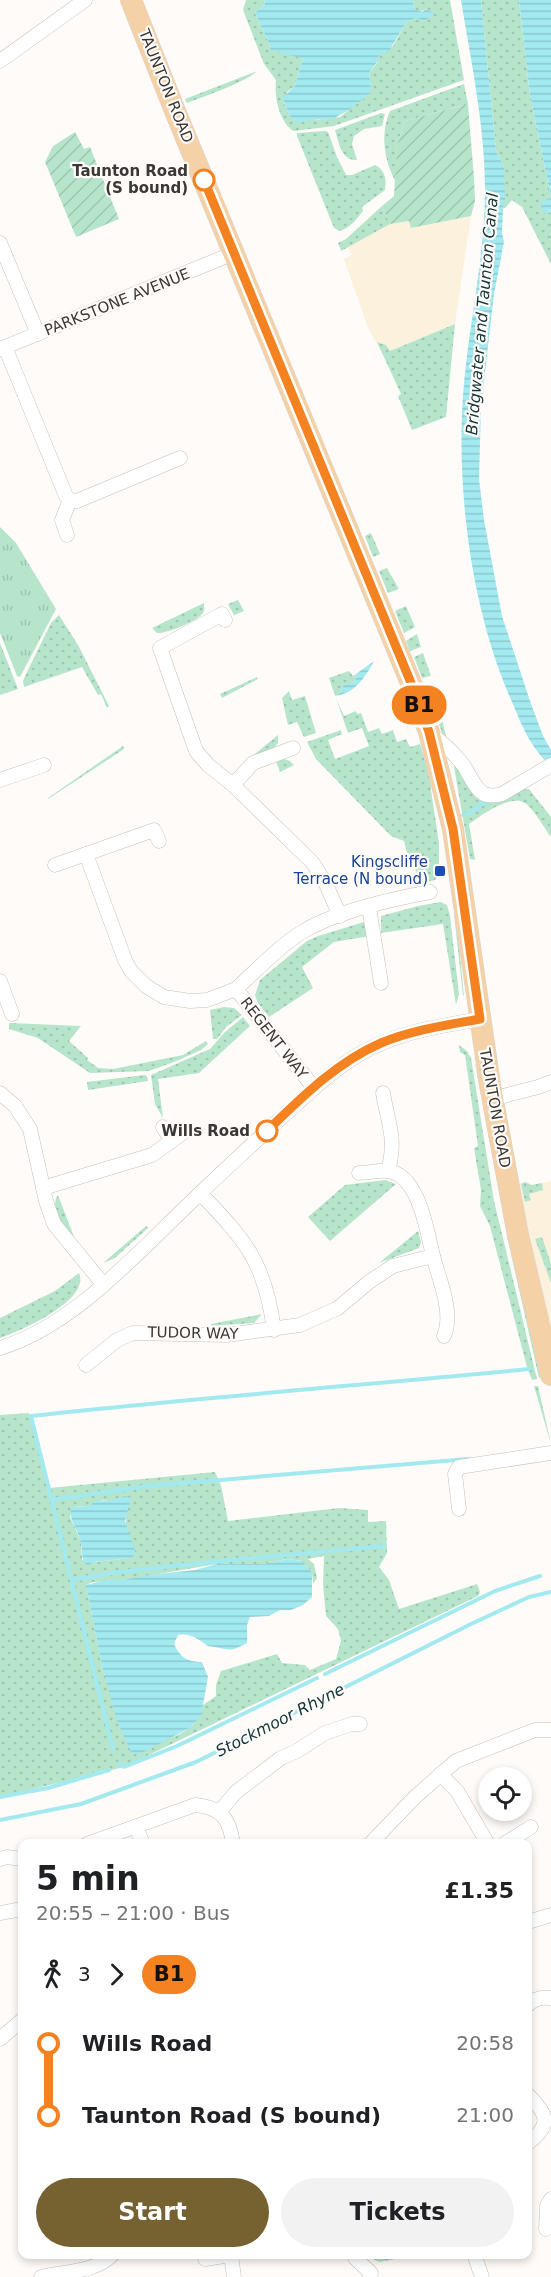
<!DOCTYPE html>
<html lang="en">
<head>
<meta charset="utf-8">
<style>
  :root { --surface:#fff; --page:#f2f2f2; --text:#202124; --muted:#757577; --accent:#766231 }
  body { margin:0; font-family:"DejaVu Sans",sans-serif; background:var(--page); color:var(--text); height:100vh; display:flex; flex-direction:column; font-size:22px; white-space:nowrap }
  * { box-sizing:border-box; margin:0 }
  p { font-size:20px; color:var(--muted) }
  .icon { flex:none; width:33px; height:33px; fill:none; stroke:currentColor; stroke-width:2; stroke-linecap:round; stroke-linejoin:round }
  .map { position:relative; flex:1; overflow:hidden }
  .sheet { position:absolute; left:18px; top:1839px; width:514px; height:420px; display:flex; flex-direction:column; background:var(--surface); border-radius:12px; box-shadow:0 3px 9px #0003 }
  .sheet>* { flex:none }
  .badge { padding:0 12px; border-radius:20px; font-size:21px; line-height:39px }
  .fabs { position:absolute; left:478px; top:1767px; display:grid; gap:12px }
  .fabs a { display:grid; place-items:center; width:54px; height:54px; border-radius:50%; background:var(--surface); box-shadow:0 3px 9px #0003; font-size:30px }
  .map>.badge { position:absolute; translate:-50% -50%; box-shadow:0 0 0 3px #fff }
  .legs { display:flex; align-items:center; gap:9px; height:66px; padding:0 18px; font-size:20px }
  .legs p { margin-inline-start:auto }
  .overview { display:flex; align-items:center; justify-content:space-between; height:102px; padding:0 18px }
  h1 { font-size:33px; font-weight:800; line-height:45px }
  .primary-button { display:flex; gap:12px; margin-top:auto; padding:12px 18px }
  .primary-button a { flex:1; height:69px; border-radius:36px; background:var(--accent); color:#fff; font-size:24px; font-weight:800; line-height:69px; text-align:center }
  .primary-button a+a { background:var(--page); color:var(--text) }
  ul { padding:0 18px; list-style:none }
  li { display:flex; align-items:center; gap:21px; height:72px; font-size:22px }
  li i { display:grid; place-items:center; width:9px; height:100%; margin:0 8px; background:currentColor }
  li i::after { content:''; width:15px; height:15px; margin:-8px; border:4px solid; border-radius:50%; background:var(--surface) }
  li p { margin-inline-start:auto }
  li:first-child i { background:linear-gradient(#0000 50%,currentColor 0) }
  li:last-child i { background:linear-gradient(currentColor 50%,#0000 0) }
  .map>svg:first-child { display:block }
  .industrial { fill:#fbf1dc }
  .grass { fill:url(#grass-dots); fill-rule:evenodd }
  .park { fill:url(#park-tufts) }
  .garden { fill:url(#garden-furrows) }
  .water { fill:url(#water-rules) }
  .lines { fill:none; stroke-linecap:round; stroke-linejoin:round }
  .stream { stroke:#a2e9f0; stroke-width:4 }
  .minor-casing { stroke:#c6c0bb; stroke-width:15 }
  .primary-casing { stroke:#d8d7d7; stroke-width:22 }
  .minor { stroke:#fff; stroke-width:14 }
  .primary { stroke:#f4d1a7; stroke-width:21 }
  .line-1-casing { stroke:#fff; stroke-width:14 }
  .line-1 { stroke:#f58220; stroke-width:9 }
  .stop-1-dot { fill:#fff; stroke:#f58220; stroke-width:3 }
  .transit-dot { fill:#1a4fb4; stroke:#fffbf8; stroke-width:2 }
  .labels { text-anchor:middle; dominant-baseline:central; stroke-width:4.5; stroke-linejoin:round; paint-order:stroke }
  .street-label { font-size:15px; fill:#3a3836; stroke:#fffbf8 }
  .stop-label { font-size:15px; font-weight:bold; fill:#3a3836; stroke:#fffbf8; text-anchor:end }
  .transit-label { font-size:15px; fill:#164399; stroke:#fffbf8; text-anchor:end }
  .water-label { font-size:16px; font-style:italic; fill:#133639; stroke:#fffbf8 }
</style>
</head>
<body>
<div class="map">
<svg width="551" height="2277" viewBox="0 0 551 2277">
  <defs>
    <pattern id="grass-dots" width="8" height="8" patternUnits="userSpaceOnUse" patternTransform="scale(1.5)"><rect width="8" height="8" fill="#b6e5cc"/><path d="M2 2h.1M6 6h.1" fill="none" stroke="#9dc5b0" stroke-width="1.8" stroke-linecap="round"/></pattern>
    <pattern id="park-tufts" width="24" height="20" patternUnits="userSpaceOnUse" patternTransform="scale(1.5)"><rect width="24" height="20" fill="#b6e5cc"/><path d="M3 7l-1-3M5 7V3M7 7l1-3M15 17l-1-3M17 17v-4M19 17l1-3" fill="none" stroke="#9dc5b0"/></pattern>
    <pattern id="garden-furrows" width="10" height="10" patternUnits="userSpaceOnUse" patternTransform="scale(1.5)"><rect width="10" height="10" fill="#b6e5cc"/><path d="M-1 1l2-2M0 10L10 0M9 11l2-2" fill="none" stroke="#9dc5b0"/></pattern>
    <pattern id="water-rules" width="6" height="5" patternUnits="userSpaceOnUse" patternTransform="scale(1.5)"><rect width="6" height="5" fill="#a2e9f0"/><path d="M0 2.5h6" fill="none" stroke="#8cc9ce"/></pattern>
  </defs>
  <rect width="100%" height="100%" fill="#fffbf8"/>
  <g class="industrial">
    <path d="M471 216 455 324 383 354 368 328 344 259 352 255 348 247 390 224 409 221 412 228Z"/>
    <path d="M551 1181V1375L508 1186 525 1182 532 1185Z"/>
  </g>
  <g class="grass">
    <path d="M246 0H264L265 4 255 13 271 48 303 58 295 86 287 92 283 101 290 116 321 120 340 117 369 94 371 87 369 73 377 63 378 56 393 46 404 26 408 21 416 18 425 21 433 12 426 9 420 12 414 9 413 0H450L464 80 334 126 294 131C279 123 274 95 276 80L264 64 243 10Z"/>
    <path d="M481 0H519L530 95 551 198 544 214 551 212V264L522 207 512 200 505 208H503L504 167 496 151Z"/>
    <path d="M257 71C247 82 202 97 187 103L185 99Z"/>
    <path d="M464 84 468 104 405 121 397 145 396 182C384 161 380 133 390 111Z"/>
    <path d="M381 113 385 114 382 126 364 129 354 136 352 144 357 160C341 161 339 143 335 130Z"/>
    <path d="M325 131 328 132 337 157 346 175H352L375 165C385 170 387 180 385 190L362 207 363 211C357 219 350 228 340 231L334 228 297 136V133Z"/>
    <path d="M382 206 390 224 341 251 338 243 346 239Z"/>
    <path d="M455 324 446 417 412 430 398 396 401 394 377 342 386 345 390 351Z"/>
    <path d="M371 533 380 554 373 557 365 536Z"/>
    <path d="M387 568 399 589 388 593 379 571Z"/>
    <path d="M238 600 244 611 234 615 228 604Z"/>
    <path d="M204 603C204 607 205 609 203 613 198 621 166 634 157 633L152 628Z"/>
    <path d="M406 606 415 627 404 633 395 611Z"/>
    <path d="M59 615 78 645 109 706 107 708 101 694 98 695 82 667 24 687 23 681 26 674 51 623Z"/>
    <path d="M417 634 421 647 410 651 406 641Z"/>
    <path d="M0 643 18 689 0 695Z"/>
    <path d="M423 653 431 676 422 678 414 657Z"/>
    <path d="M349 671 353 676 356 674 355 681 351 684H344L339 694 335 696 344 716 356 711 357 714 361 713 368 732 379 728 382 734 393 730 397 742 406 739 410 747 420 744 429 773 432 783 431 790 439 843V875L435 880 424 883 421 881 407 853 404 841 391 836 316 759 307 742 341 730 342 734 328 740 335 759 369 746 362 728 348 733 329 678Z"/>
    <path d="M257 677 258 679 222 698 220 694Z"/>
    <path d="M289 691 292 700 305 696 316 733 304 737 297 722 288 725 282 698Z"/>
    <path d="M437 697 446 736H443L431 700Z"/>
    <path d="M278 735V743L274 748 250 758Z"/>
    <path d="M123 746 124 749 48 799V798Z"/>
    <path d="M284 759 290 761 294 765 280 772 276 761Z"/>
    <path d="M457 766 462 778 474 792 529 789 551 817V837C545 829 533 808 525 803 509 794 481 816 469 824L475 860 470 859 454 767Z"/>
    <path d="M441 902 447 905 450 916 459 994 456 1005 443 924 381 933V916L418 906Z"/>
    <path d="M454 914 457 923 464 996 463 995Z"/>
    <path d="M364 922 369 926 370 936 334 942 302 967 313 988 269 1017 258 1003 255 995 260 980 307 941 318 936Z"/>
    <path d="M224 1007 234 1008 242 1015 226 1027 217 1039H213L210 1010Z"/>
    <path d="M243 1017 250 1026 199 1073 158 1079 163 1118 155 1104 151 1075 210 1049 224 1033Z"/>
    <path d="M9 1023 81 1026 69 1041 88 1058 87 1060 98 1068 113 1069 183 1055 206 1041 208 1044 201 1050 174 1062 149 1071 90 1073 38 1038 9 1029Z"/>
    <path d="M459 1045 467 1051 471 1058 494 1201 537 1379 532 1380 527 1367 490 1226 480 1206 481 1190 474 1148 478 1146 465 1055 460 1052Z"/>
    <path d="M473 1052 541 1376 539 1378 508 1241Z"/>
    <path d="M144 1075 147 1076 148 1081 88 1090 87 1082Z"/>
    <path d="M385 1180 396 1184 330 1241 308 1217 345 1185Z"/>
    <path d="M525 1182 532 1185 542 1183 543 1190 529 1194 531 1200 525 1202 521 1184Z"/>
    <path d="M58 1195 76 1242C67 1230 48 1210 58 1195Z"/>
    <path d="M146 1226 148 1228 115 1258 103 1263Z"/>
    <path d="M418 1231 421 1242 419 1248 379 1263Z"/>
    <path d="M542 1237 551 1264V1283L535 1239Z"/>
    <path d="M79 1273C91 1300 21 1331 0 1338V1318L55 1291Z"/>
    <path d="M262 1314 254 1323 211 1326V1324Z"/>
    <path d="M534 1386H538L551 1444Z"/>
    <path d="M29 1413 49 1488 215 1472 221 1485 228 1521 339 1508 368 1510V1522L386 1521 387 1553 379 1567 389 1580 399 1609 477 1584 480 1592 478 1596 124 1767 0 1797V1415ZM102 1500 109 1501 127 1511C123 1527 130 1542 131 1558L94 1562 82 1560 81 1541 70 1517 74 1507 89 1506ZM324 1556 323 1585 326 1616 338 1629 341 1641 336 1659 310 1670 305 1665 282 1663 277 1654 221 1671 216 1685V1696L203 1705C196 1741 160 1734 139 1754L110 1693 102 1666 86 1585 93 1582 123 1580 217 1564H264L287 1559 301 1561 312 1572 313 1584 317 1578 314 1564 308 1559Z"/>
    <path d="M366 2255H418L379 2262Z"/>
  </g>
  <path class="park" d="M0 527 16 543 56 609 20 677 17 676 0 633Z"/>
  <g class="garden">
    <path d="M468 104 474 178 475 201 471 216 411 228 409 221 390 224 382 206 394 196 397 145 405 121Z"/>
    <path d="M75 132 84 149 90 147 119 219 76 237 45 162 53 146Z"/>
  </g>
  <g class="water">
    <path d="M264 0H413L414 9 422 12 426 9 435 13 425 21 416 18 408 21 404 26 389 51 378 56 379 59 369 73 371 87 369 94 352 108 333 119 321 120 317 119 297 123 290 116 282 98 295 86 303 58 282 54 278 51H270L271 48 255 13 265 4Z"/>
    <path d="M461 0H481L496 151 504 167 505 200 503 208 502 233 504 242 494 294 481 407 479 479 484 520 502 616 530 701 543 736 551 750V770C547 761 540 756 535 748 524 733 517 713 509 695 470 604 455 482 464 383 470 319 485 254 485 189 485 126 471 62 461 0Z"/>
    <path d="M519 0H551V212L544 214 540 202 551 198 530 95Z"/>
    <path d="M374 661C366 676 355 694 335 696L339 694 344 684H351L355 681 356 674Z"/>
    <path d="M125 1496 131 1498 125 1521 136 1554 131 1558 94 1562 88 1565C80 1560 83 1552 81 1543 79 1531 69 1521 71 1510L74 1507 89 1506 97 1500 109 1501Z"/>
    <path d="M287 1559 301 1561 312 1572V1597L303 1605 291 1610H280L269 1616 250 1617 247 1625V1643C230 1652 232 1650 214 1647 209 1646 208 1647 205 1644 196 1638 190 1633 178 1635L174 1644C180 1657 187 1662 202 1662L208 1677 201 1716 190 1728 139 1754H132L117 1721 102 1666 86 1585 105 1580H123L148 1575 195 1570 217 1564H264Z"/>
  </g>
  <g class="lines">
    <g class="stream">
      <path d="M463 815 471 812 485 802"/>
      <path d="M51 1500 149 1486 468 1459"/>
      <path d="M72 1580 119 1572 221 1561 384 1546"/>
      <path d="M325 1674 495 1591 540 1576"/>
      <path d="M113 1749 31 1416C197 1398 363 1385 530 1369"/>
      <path d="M119 1763 124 1767 177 1746 317 1678"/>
      <path d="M0 1797 48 1788 109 1770"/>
      <path d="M0 1820 81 1804 196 1762 471 1624 529 1597 551 1592"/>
    </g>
    <g class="minor-casing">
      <g id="minor">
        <path d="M0 61 85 0"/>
        <path d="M0 243 38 334"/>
        <path d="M5 347 66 496 70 500 77 501 180 458"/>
        <path d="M0 349 234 253"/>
        <path d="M67 535 62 520 70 500"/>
        <path d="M225 620 222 614 160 648 196 751 208 765 233 785 312 862 325 882 340 916"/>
        <path d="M429 732C442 742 454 753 464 766 469 774 473 784 480 791 486 797 495 796 502 794L551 765"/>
        <path d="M0 780 44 765"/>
        <path d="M233 785 253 763 293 748"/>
        <path d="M86 854 125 960 131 971 146 986 164 997 190 1001 207 1000 236 989C257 970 278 947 302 932 335 912 392 899 430 892"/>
        <path d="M55 865 154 830 159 841"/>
        <path d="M369 907 381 983"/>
        <path d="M0 981 12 1014"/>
        <path d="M236 989 314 1088"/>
        <path d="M0 1093 15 1106 30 1129 46 1201 54 1224 103 1284"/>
        <path d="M383 1093C388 1124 397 1138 388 1171"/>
        <path d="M492 1099 538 1087 551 1082"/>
        <path d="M163 1127 172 1141"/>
        <path d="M43 1188 152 1155 184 1132"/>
        <path d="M200 1193C246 1241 265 1262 274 1330"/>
        <path d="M433 1256C439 1279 454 1313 444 1336"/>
        <path d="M0 1348C73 1326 136 1254 190 1203 230 1164 272 1126 314 1088 334 1071 355 1054 380 1044 411 1030 447 1025 480 1019"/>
        <path d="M86 1365 117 1340 133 1333 227 1335 300 1325 338 1308 369 1282 393 1266 433 1256C427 1231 419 1175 388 1171 379 1170 368 1173 359 1173"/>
        <path d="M459 1509 455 1474 459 1467 551 1453"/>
        <path d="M440 1774 457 1791 488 1844"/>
        <path d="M220 1811 236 1792 281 1758 297 1751 325 1733 352 1724H360"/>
        <path d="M136 1827 143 1844"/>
        <path d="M87 1844 195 1805C221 1807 230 1819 233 1844"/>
        <path d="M370 1844 415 1797 456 1761 535 1730H551"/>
        <path d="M504 1844 531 1827"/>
        <path d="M0 1859 7 1857 22 1859"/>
        <path d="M0 1913 22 1909"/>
        <path d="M528 1922 551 1915"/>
        <path d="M528 2005C534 1998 543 1997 551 1998"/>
        <path d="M0 2039 22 2020"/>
        <path d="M528 2095C549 2115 551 2126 528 2143"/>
        <path d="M546 2229 547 2206 551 2199"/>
        <path d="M474 2254 482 2277"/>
        <path d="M355 2258 371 2273 370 2277"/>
        <path d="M205 2259 231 2255 234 2277"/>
        <path d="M41 2277C65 2271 95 2273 113 2254"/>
      </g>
    </g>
    <g class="primary-casing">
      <path id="primary" d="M131 0 175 111 411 683 429 732 453 829 490 1085 518 1235 551 1375"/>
    </g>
    <use href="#minor" class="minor"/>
    <use href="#primary" class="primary"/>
  </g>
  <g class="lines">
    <g class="line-1-casing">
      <path id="line-1" d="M204 180 411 683 429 732 453 829 480 1019C447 1025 412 1030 381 1043 337 1062 301 1098 267 1131"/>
    </g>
    <use href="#line-1" class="line-1"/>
  </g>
  <g class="stop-1-dot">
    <circle cx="204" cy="180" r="10"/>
    <circle cx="267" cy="1131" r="10"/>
  </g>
  <rect class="transit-dot" x="434" y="865" width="12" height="12" rx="3"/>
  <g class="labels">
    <g class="street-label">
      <text transform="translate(166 86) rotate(68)">TAUNTON ROAD</text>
      <text transform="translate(117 302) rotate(-22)">PARKSTONE AVENUE</text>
      <text transform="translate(274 1038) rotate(52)">REGENT WAY</text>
      <text transform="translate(495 1108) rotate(80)">TAUNTON ROAD</text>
      <text transform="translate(193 1333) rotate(1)">TUDOR WAY</text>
    </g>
    <g class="stop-label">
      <text x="188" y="171">Taunton Road<tspan x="188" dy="17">(S bound)</tspan></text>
      <text x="250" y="1131">Wills Road</text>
    </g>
    <g class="transit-label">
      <text x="428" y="862">Kingscliffe<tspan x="428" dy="17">Terrace (N bound)</tspan></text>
    </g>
    <g class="water-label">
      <text transform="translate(482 314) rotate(-85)">Bridgwater and Taunton Canal</text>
      <text transform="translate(280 1720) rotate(-27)">Stockmoor Rhyne</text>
    </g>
  </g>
</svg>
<div class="fabs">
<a><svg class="icon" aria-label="locate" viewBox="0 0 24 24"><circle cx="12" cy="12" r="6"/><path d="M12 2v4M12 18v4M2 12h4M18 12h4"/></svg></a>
</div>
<b class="badge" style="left:419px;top:705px;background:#f58220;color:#111">B1</b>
<section class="sheet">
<div class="overview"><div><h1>5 min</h1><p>20:55 – 21:00 · Bus</p></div><b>£1.35</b></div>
<div class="legs"><svg class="icon" aria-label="walk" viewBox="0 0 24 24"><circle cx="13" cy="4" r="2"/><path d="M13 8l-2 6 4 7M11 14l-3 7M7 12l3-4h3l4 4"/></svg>3<svg class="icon" aria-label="forward" viewBox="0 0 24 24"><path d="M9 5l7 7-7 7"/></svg><b class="badge" style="background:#f58220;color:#111">B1</b></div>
<ul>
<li><i style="color:#f58220"></i><b>Wills Road</b><p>20:58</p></li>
<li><i style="color:#f58220"></i><b>Taunton Road (S bound)</b><p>21:00</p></li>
</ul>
<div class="primary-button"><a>Start</a><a>Tickets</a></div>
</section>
</div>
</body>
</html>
